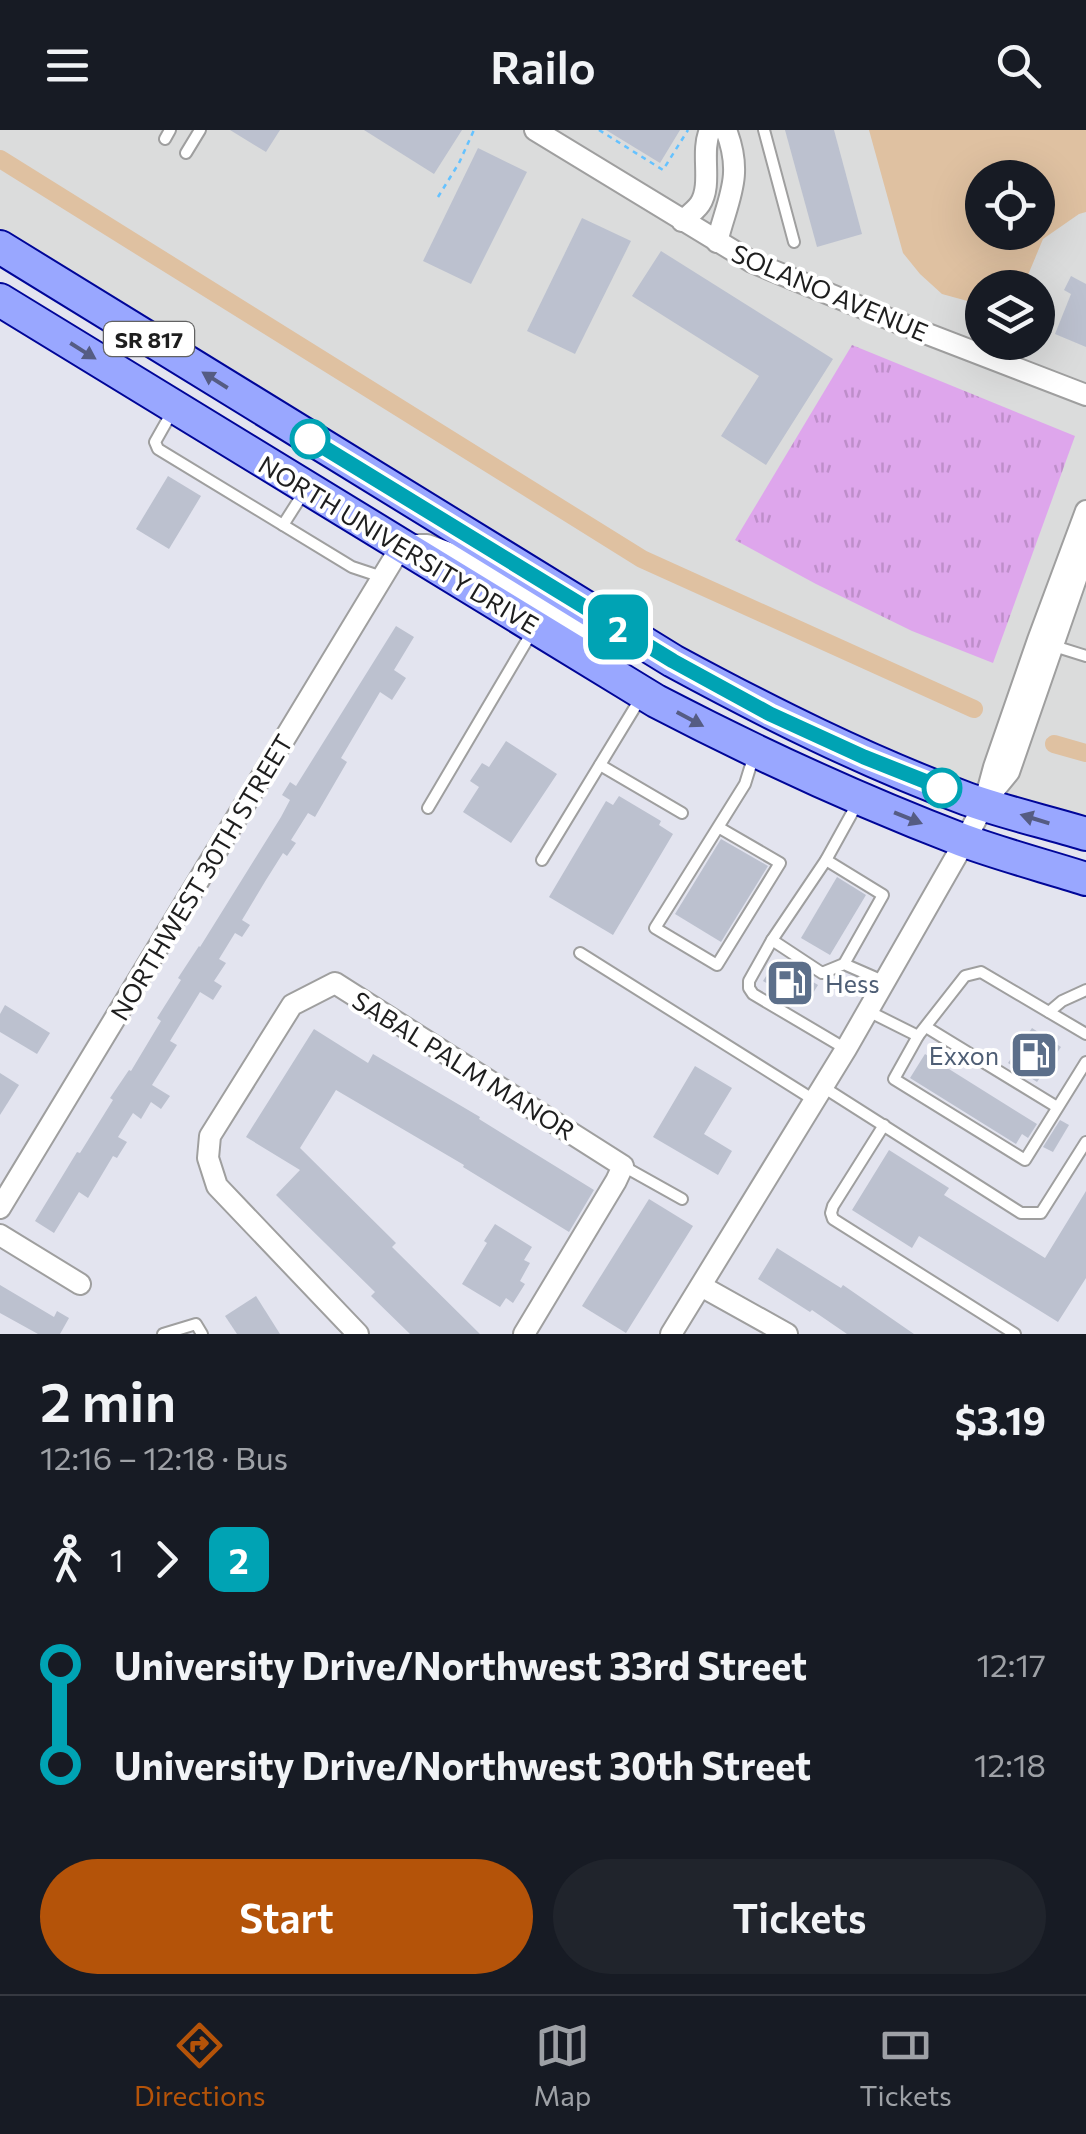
<!DOCTYPE html>
<html lang="en">
<head>
<meta charset="utf-8">
<style>
  :root { --surface:#171b24; --page:#20242c; --text:#f1f3f6; --muted:#9ea1a6; --line:#363941; --accent:#b45309 }
  body { margin:0; font-family:Commissioner,sans-serif; background:var(--page); color:var(--text); height:100vh; display:flex; flex-direction:column; font-size:38px; white-space:nowrap }
  * { box-sizing:border-box; margin:0 }
  p { font-size:32px; color:var(--muted) }
  .icon { flex:none; width:55px; height:55px; fill:none; stroke:currentColor; stroke-width:2; stroke-linecap:round; stroke-linejoin:round }
  .map { position:relative; height:1204px; overflow:hidden }
  .panel { display:flex; flex-direction:column; background:var(--surface); flex:1 }
  .panel>* { flex:none }
  .badge { padding:0 20px; border-radius:15px; font-size:35px; line-height:65px }
  .buttons { position:absolute; left:965px; top:30px; display:grid; gap:20px }
  .buttons a { display:grid; place-items:center; width:90px; height:90px; border-radius:50%; background:var(--surface); box-shadow:0 10px 40px #0002; font-size:50px }
  .map>.badge { position:absolute; translate:-50% -50%; box-shadow:0 0 0 5px #fff }
  .legs { display:flex; align-items:center; gap:15px; height:110px; padding:0 40px; font-size:32px }
  .legs p { margin-inline-start:auto }
  .head { display:flex; align-items:center; justify-content:space-between; height:170px; padding:0 40px }
  h1 { font-size:55px; font-weight:600; line-height:75px }
  .primary-button { display:flex; gap:20px; margin-top:auto; padding:20px 40px }
  .primary-button a { flex:1; height:115px; border-radius:60px; background:var(--accent); color:#fff; font-size:40px; font-weight:600; line-height:115px; text-align:center }
  .primary-button a+a { background:var(--page); color:var(--text) }
  ul { padding:0 40px; list-style:none }
  li { display:flex; align-items:center; gap:35px; height:100px; font-size:38px }
  li i { display:grid; place-items:center; width:15px; height:100%; margin:0 12px; background:currentColor }
  li i::after { content:''; width:25px; height:25px; margin:-12px; border:8px solid; border-radius:50%; background:var(--surface) }
  li p { margin-inline-start:auto }
  li:first-child i { background:linear-gradient(#0000 50%,currentColor 0) }
  li:last-child i { background:linear-gradient(currentColor 50%,#0000 0) }
  header { display:flex; justify-content:space-between; align-items:center; height:130px; padding:0 40px; background:var(--surface); font-size:45px; font-weight:600 }
  .tabs { display:flex; justify-content:space-around; align-items:center; height:140px; border-top:2px solid var(--line); background:var(--surface); font-size:28px; color:var(--muted) }
  .tabs a { display:grid; justify-items:center; gap:5px }
  .tabs .selected { color:var(--accent) }
  .map>svg:first-child { display:block }
  .residential { fill:#dbdcdc; fill-rule:evenodd }
  .grass { fill:url(#grass-tufts) }
  .water { fill:#dfc1a1; fill-rule:evenodd }
  .lines { fill:none; stroke-linecap:round; stroke-linejoin:round }
  .canal { stroke:#dfc1a1; stroke-width:18 }
  .building { fill:#bcc1cf }
  .service-casing { stroke:#9f9f9f; stroke-width:14 }
  .minor-casing { stroke:#9f9f9f; stroke-width:24 }
  .primary-casing { stroke:#000698; stroke-width:36 }
  .path { stroke:#65c2ff; stroke-width:2.5; stroke-dasharray:5 5; stroke-linecap:butt }
  .service { stroke:#fff; stroke-width:10 }
  .minor { stroke:#fff; stroke-width:20 }
  .primary { stroke:#99a7ff; stroke-width:32 }
  .oneway { fill:#555c83 }
  .line-1-casing { stroke:#fff; stroke-width:22 }
  .line-1 { stroke:#00a3b4; stroke-width:15 }
  .stop-1-dot { fill:#fff; stroke:#00a3b4; stroke-width:5 }
  .labels { text-anchor:middle; dominant-baseline:central; stroke-width:8; stroke-linejoin:round; paint-order:stroke }
  .shield { fill:#fff; stroke:#626262; stroke-width:2.5 }
  .shield-label { font-size:22px; font-weight:bold; fill:#1e1e1e }
  .street-label { font-size:25px; fill:#1e1e1e; stroke:#fff }
  .service-label { font-size:25px; fill:#4e5e75; stroke:#fff; text-anchor:start }
</style>
</head>
<body>
<header><svg class="icon" aria-label="menu" viewBox="0 0 24 24"><path d="M4 6h16M4 12h16M4 18h16"/></svg>Railo<svg class="icon" aria-label="search" viewBox="0 0 24 24"><circle cx="10" cy="10" r="6"/><path d="M15 15l6 6"/></svg></header>
<div class="map">
<svg width="1086" height="1204" viewBox="0 0 1086 1204">
  <defs>
    <pattern id="grass-tufts" width="24" height="20" patternUnits="userSpaceOnUse" patternTransform="scale(2.5)"><rect width="24" height="20" fill="#dea6ec"/><path d="M3 7l-1-3M5 7V3M7 7l1-3M15 17l-1-3M17 17v-4M19 17l1-3" fill="none" stroke="#be8eca"/></pattern>
  </defs>
  <rect width="100%" height="100%" fill="#e3e4ef"/>
  <path class="residential" d="M0 0H1086V701L864 627 0 117ZM982 48H1038V102H982ZM982 158H1038V212H982Z"/>
  <path class="grass" d="M852 215 1075 306 993 533 912 501 816 454 735 410Z"/>
  <path class="water" d="M869 0H1086V82L1079 84 1043 109 1023 157 982 158V175L942 164 920 144 903 123ZM982 48H1038V102H982Z"/>
  <g class="lines">
    <g class="canal">
      <path d="M0 29 642 429 974 579"/>
      <path d="M1054 614 1086 623"/>
    </g>
  </g>
  <g class="building">
    <path d="M230 0H280L266 22Z"/>
    <path d="M364 0H462L434 44Z"/>
    <path d="M606 0H680L660 33Z"/>
    <path d="M785 0H834L862 104 817 117Z"/>
    <path d="M478 18 527 42 471 154 423 131Z"/>
    <path d="M582 88 631 111 575 224 527 201Z"/>
    <path d="M661 121 833 229 766 335 721 306 759 246 632 166Z"/>
    <path d="M1071 146 1086 154V217L1055 204 1071 164 1064 160Z"/>
    <path d="M168 346 201 366 169 419 136 399Z"/>
    <path d="M396 496 414 507 394 540 406 548 392 570 380 562 341 628 347 632 315 687 308 683 291 710 296 713 287 726 283 723 266 750 242 790 250 795 242 807 235 803 219 829 226 833 214 851 222 856 213 870 200 862 170 911 177 915 152 955 170 966 161 979 151 972 141 989 133 983 118 1007 127 1012 117 1028 113 1026 88 1068 79 1062 54 1103 35 1091 77 1022 80 1023 113 970 110 968 129 940 131 941 161 891 157 888 181 850 178 848 199 816 200 817 281 687 290 670 282 665 290 652 296 656Z"/>
    <path d="M506 611 557 644 511 713 463 682 479 657 470 651 482 633 489 637Z"/>
    <path d="M619 666 661 691 659 695 673 704 613 805 549 767 606 671 613 675Z"/>
    <path d="M721 709 768 736 721 812 675 784Z"/>
    <path d="M837 747 866 765 830 825 801 808Z"/>
    <path d="M776 830 818 855 805 876 763 851Z"/>
    <path d="M5 875 50 903 37 924 0 902V884Z"/>
    <path d="M1032 898 1061 917 1037 952 1008 933Z"/>
    <path d="M314 899 368 933 373 924 480 987 479 989 594 1060 569 1102 463 1037 464 1035 336 960 300 1018 396 1113 392 1117 480 1204H410L371 1166 375 1162 276 1065 300 1040 246 1007Z"/>
    <path d="M925 924 1037 994 1028 1008 1022 1004 1016 1014 910 948Z"/>
    <path d="M695 936 732 958 704 1004 732 1021 718 1045 653 1007Z"/>
    <path d="M0 943 19 955 0 985Z"/>
    <path d="M1060 990 1069 995 1053 1022 1043 1017Z"/>
    <path d="M889 1020 949 1058 944 1065 1045 1128 1086 1061V1148L1058 1192 919 1106 912 1118 852 1080Z"/>
    <path d="M649 1069 693 1096 626 1203 582 1176Z"/>
    <path d="M495 1094 532 1117 524 1130 530 1133 520 1151 525 1154 513 1173 506 1168 500 1177 462 1154 487 1113 484 1111Z"/>
    <path d="M777 1118 841 1158 843 1155 914 1204H847L812 1180 810 1182 758 1149Z"/>
    <path d="M0 1155 54 1187 57 1181 69 1188 60 1204H38L0 1183Z"/>
    <path d="M256 1166 280 1204H237L225 1186Z"/>
  </g>
  <g class="lines">
    <g class="service-casing">
      <g id="service">
        <path d="M764 0 794 112"/>
        <path d="M165 9 170 0"/>
        <path d="M186 23 200 0"/>
        <path d="M172 282 155 312 158 319 352 437 382 447"/>
        <path d="M283 395 304 362"/>
        <path d="M1054 516 1086 526"/>
        <path d="M600 635 682 683"/>
        <path d="M857 674 826 730 772 810 822 843 844 834 883 851"/>
        <path d="M428 678 532 502"/>
        <path d="M718 697 780 733 717 835 655 798 745 654 754 625"/>
        <path d="M542 730 640 569"/>
        <path d="M826 730 883 765 844 834"/>
        <path d="M772 810 749 851V858L753 864 846 919"/>
        <path d="M580 823 814 970"/>
        <path d="M868 881 918 906"/>
        <path d="M1049 882 1062 871 1086 860"/>
        <path d="M926 897 1057 977"/>
        <path d="M1086 904 981 842 965 846 918 906 894 949 1025 1030 1086 932"/>
        <path d="M823 957 1021 1083H1041L1086 1012"/>
        <path d="M884 995 833 1076 831 1083 833 1089 1015 1204"/>
        <path d="M623 1036 682 1069"/>
        <path d="M163 1204 196 1194 202 1204"/>
      </g>
    </g>
    <g class="minor-casing">
      <g id="minor">
        <path d="M535 0 752 132 899 193 1086 265"/>
        <path d="M682 91C688 86 696 80 700 74 713 54 700 23 710 0"/>
        <path d="M717 112C728 68 744 46 726 0"/>
        <path d="M991 664 1009 642 1086 420"/>
        <path d="M0 1078 402 415H427L468 430 611 516 643 519"/>
        <path d="M0 1105 80 1154"/>
        <path d="M701 1156 787 1204"/>
        <path d="M358 1204 217 1056 208 1028 210 1006 292 875 335 853 623 1036 616 1051 524 1204"/>
        <path d="M671 1204 846 919 965 711 984 674 994 637 1038 510 1086 381"/>
      </g>
    </g>
    <g class="primary-casing">
      <g id="primary">
        <path d="M0 117 673 531C769 583 865 631 967 669 1006 683 1047 692 1086 704"/>
        <path d="M0 170 656 571C756 623 857 670 962 710 1003 725 1045 736 1086 749"/>
      </g>
    </g>
    <g class="path">
      <path d="M599 0 663 40 688 0"/>
      <path d="M438 67 459 33 474 0"/>
    </g>
    <use href="#service" class="service"/>
    <use href="#minor" class="minor"/>
    <use href="#primary" class="primary"/>
  </g>
  <defs><path id="oneway-solid" d="M-6-.8H1V-3.2L6.5 0L1 3.2V.8H-6Z" transform="scale(2.5)"/></defs>
  <g class="oneway">
    <use href="#oneway-solid" transform="translate(83 221) rotate(32)"/>
    <use href="#oneway-solid" transform="translate(215 250) rotate(-148)"/>
    <use href="#oneway-solid" transform="translate(690 589) rotate(28)"/>
    <use href="#oneway-solid" transform="translate(908 688) rotate(22)"/>
    <use href="#oneway-solid" transform="translate(1035 689) rotate(-163)"/>
  </g>
  <g class="lines">
    <g class="line-1-casing">
      <path id="line-1" d="M310 309 673 531 770 584 864 627 942 658"/>
    </g>
    <use href="#line-1" class="line-1"/>
  </g>
  <defs>
    <g id="fuel-square" transform="scale(2.5)"><rect x="-9" y="-9" width="18" height="18" rx="4" fill="#5c6f8a" stroke="#fff"/><path d="M-5.5-6h7V0h2V4h1.3V-2.5L3-4.5l.8-.8L6-3V5H2.5V1h-1V6h-7ZM-4.2-4.7v3.2H.2V-4.7Z" fill="#fff"/></g>
  </defs>
  <g fill-rule="evenodd">
    <use href="#fuel-square" x="790" y="853"/>
    <use href="#fuel-square" x="1034" y="925"/>
  </g>
  <g class="stop-1-dot">
    <circle cx="310" cy="309" r="18"/>
    <circle cx="942" cy="658" r="18"/>
  </g>
  <g class="labels">
    <rect class="shield" x="104" y="192" width="90" height="34" rx="8"/>
    <g class="shield-label">
      <text x="149" y="209">SR 817</text>
    </g>
    <g class="street-label">
      <text transform="translate(830 162) rotate(23)">SOLANO AVENUE</text>
      <text transform="translate(399 414) rotate(31)">NORTH UNIVERSITY DRIVE</text>
      <text transform="translate(201 747) rotate(-59)">NORTHWEST 30TH STREET</text>
      <text transform="translate(464 935) rotate(32)">SABAL PALM MANOR</text>
    </g>
    <g class="service-label">
      <text x="825" y="853">Hess</text>
      <text x="999" y="925" text-anchor="end">Exxon</text>
    </g>
  </g>
</svg>
<div class="buttons">
<a><svg class="icon" aria-label="locate" viewBox="0 0 24 24"><circle cx="12" cy="12" r="6"/><path d="M12 2v4M12 18v4M2 12h4M18 12h4"/></svg></a>
<a><svg class="icon" aria-label="layers" viewBox="0 0 24 24"><path d="M12 4l9 5-9 5-9-5zM3 14l9 5 9-5"/></svg></a>
</div>
<b class="badge" style="left:618px;top:497px;background:#00a3b4;color:#fff">2</b>
</div>
<section class="panel">
<div class="head"><div><h1>2 min</h1><p>12:16 – 12:18 · Bus</p></div><b>$3.19</b></div>
<div class="legs"><svg class="icon" aria-label="walk" viewBox="0 0 24 24"><circle cx="13" cy="4" r="2"/><path d="M13 8l-2 6 4 7M11 14l-3 7M7 12l3-4h3l4 4"/></svg>1<svg class="icon" aria-label="forward" viewBox="0 0 24 24"><path d="M9 5l7 7-7 7"/></svg><b class="badge" style="background:#00a3b4;color:#fff">2</b></div>
<ul>
<li><i style="color:#00a3b4"></i><b>University Drive/Northwest 33rd Street</b><p>12:17</p></li>
<li><i style="color:#00a3b4"></i><b>University Drive/Northwest 30th Street</b><p>12:18</p></li>
</ul>
<div class="primary-button"><a>Start</a><a>Tickets</a></div>
</section>
<nav class="tabs">
<a class="selected"><svg class="icon" aria-label="directions" viewBox="0 0 24 24"><path d="M12 3l9 9-9 9-9-9zM9 14v-3h6M13 9l2 2-2 2"/></svg>Directions</a>
<a><svg class="icon" aria-label="map" viewBox="0 0 24 24"><path d="M3 6l6-2 6 2 6-2v14l-6 2-6-2-6 2zM9 4v14M15 6v14"/></svg>Map</a>
<a><svg class="icon" aria-label="tickets" viewBox="0 0 24 24"><path d="M3 7h18v10H3zM15 7v10"/></svg>Tickets</a>
</nav>
</body>
</html>
